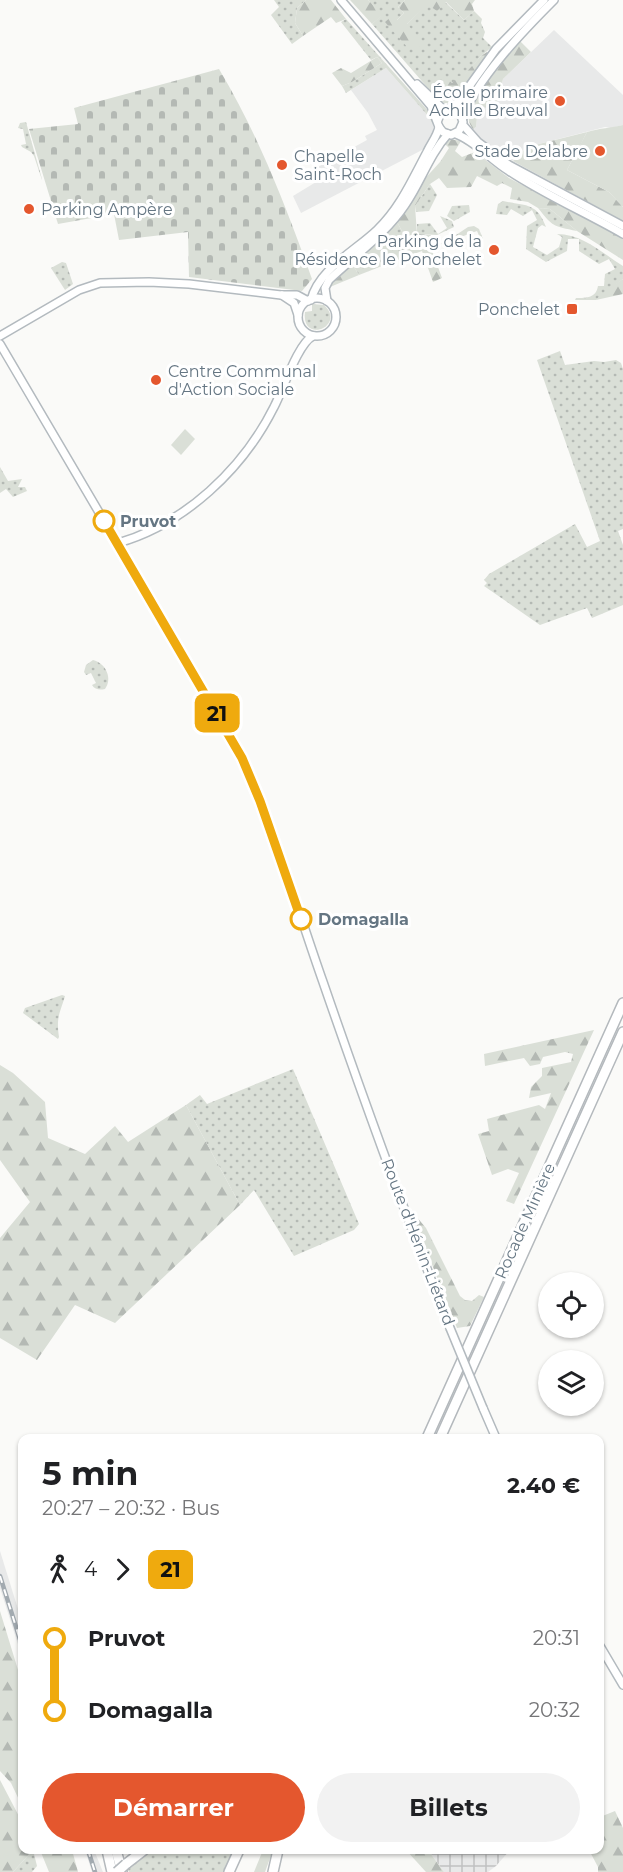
<!DOCTYPE html>
<html lang="fr">
<head>
<meta charset="utf-8">
<style>
  :root { --surface:#fff; --page:#f2f2f2; --text:#202124; --muted:#757577; --accent:#e4572e }
  body { margin:0; font-family:Montserrat,sans-serif; background:var(--page); color:var(--text); height:100vh; display:flex; flex-direction:column; font-size:22px; white-space:nowrap }
  * { box-sizing:border-box; margin:0 }
  p { font-size:20px; color:var(--muted) }
  .icon { flex:none; width:33px; height:33px; fill:none; stroke:currentColor; stroke-width:2; stroke-linecap:round; stroke-linejoin:round }
  .map { position:relative; flex:1; overflow:hidden }
  .details { position:absolute; left:18px; top:1434px; width:586px; height:420px; display:flex; flex-direction:column; background:var(--surface); border-radius:12px; box-shadow:0 2px 4px #0004 }
  .details>* { flex:none }
  .badge { padding:0 12px; border-radius:9px; font-size:21px; line-height:39px }
  .controls { position:absolute; left:538px; top:1272px; display:grid; gap:12px }
  .controls a { display:grid; place-items:center; width:66px; height:66px; border-radius:50%; background:var(--surface); box-shadow:0 2px 4px #0004; font-size:30px }
  .map>.badge { position:absolute; translate:-50% -50%; box-shadow:0 0 0 3px #fff }
  .legs { display:flex; align-items:center; gap:9px; height:66px; padding:0 24px; font-size:20px }
  .legs p { margin-inline-start:auto }
  .summary { display:flex; align-items:center; justify-content:space-between; height:102px; padding:0 24px }
  h1 { font-size:33px; font-weight:700; line-height:45px }
  .button { display:flex; gap:12px; margin-top:auto; padding:12px 24px }
  .button a { flex:1; height:69px; border-radius:36px; background:var(--accent); color:#fff; font-size:24px; font-weight:700; line-height:69px; text-align:center }
  .button a+a { background:var(--page); color:var(--text) }
  ul { padding:0 24px; list-style:none }
  li { display:flex; align-items:center; gap:21px; height:72px; font-size:22px }
  li i { display:grid; place-items:center; width:9px; height:100%; margin:0 8px; background:currentColor }
  li i::after { content:''; width:15px; height:15px; margin:-8px; border:4px solid; border-radius:50%; background:var(--surface) }
  li p { margin-inline-start:auto }
  li:first-child i { background:linear-gradient(#0000 50%,currentColor 0) }
  li:last-child i { background:linear-gradient(currentColor 50%,#0000 0) }
  .map>svg:first-child { display:block }
  .built { fill:#e8e9e9 }
  .industrial { fill:url(#industrial-grid) }
  .green { fill:url(#green-dots) }
  .forest { fill:url(#forest-firs) }
  .cemetery { fill:url(#cemetery-stones) }
  .pitch { fill:#dadfd7 }
  .lines { fill:none; stroke-linecap:round; stroke-linejoin:round }
  .secondary-casing { stroke:#b3babf; stroke-width:10 }
  .highway-casing { stroke:#b4b9bd; stroke-width:12 }
  .secondary { stroke:#fff; stroke-width:7 }
  .highway { stroke:#fff; stroke-width:9 }
  .rail-casing { stroke:#a2aab0; stroke-width:4.5 }
  .rail { stroke:#fff; stroke-width:2; stroke-dasharray:7; stroke-linecap:butt }
  .secondary-bridge-casing { stroke:#b3babf; stroke-width:10; stroke-linecap:butt }
  .highway-bridge-casing { stroke:#b4b9bd; stroke-width:12; stroke-linecap:butt }
  .secondary-bridge { stroke:#fff; stroke-width:7 }
  .highway-bridge { stroke:#fff; stroke-width:9 }
  .line-1-casing { stroke:#fff; stroke-width:14 }
  .line-1 { stroke:#efaa0e; stroke-width:9 }
  .poi-dot { fill:#e4572e; stroke:#fff; stroke-width:2 }
  .stop-1-dot { fill:#fff; stroke:#efaa0e; stroke-width:3 }
  .labels { text-anchor:middle; dominant-baseline:central; stroke-width:6; stroke-linejoin:round; paint-order:stroke }
  .poi-label { font-size:16px; fill:#657683; stroke:#fff; text-anchor:end }
  .stop-label { font-size:16px; font-weight:bold; fill:#657683; stroke:#fff; text-anchor:start }
  .street-label { font-size:16px; fill:#657683; stroke:#fff }
</style>
</head>
<body>
<div class="map">
<svg width="623" height="1872" viewBox="0 0 623 1872">
  <defs>
    <pattern id="industrial-grid" width="8" height="8" patternUnits="userSpaceOnUse" patternTransform="scale(1.5)"><rect width="8" height="8" fill="#e8e9e9"/><path d="M0 4h8M4 0v8" fill="none" stroke="#c0c1c2"/></pattern>
    <pattern id="green-dots" width="8" height="8" patternUnits="userSpaceOnUse" patternTransform="scale(1.5)"><rect width="8" height="8" fill="#dadfd7"/><path d="M2 2h.1M6 6h.1" fill="none" stroke="#b4b9b4" stroke-width="1.8" stroke-linecap="round"/></pattern>
    <pattern id="forest-firs" width="22" height="20" patternUnits="userSpaceOnUse" patternTransform="scale(1.5)"><rect width="22" height="20" fill="#dadfd7"/><path d="M5 1l3.5 6h-7zM16 11l3.5 6h-7z" fill="#b4b9b4"/></pattern>
    <pattern id="cemetery-stones" width="16" height="16" patternUnits="userSpaceOnUse" patternTransform="scale(1.5)"><rect width="16" height="16" fill="#dadfd7"/><path d="M2 7V4a2 2 0 0 1 4 0v3zM10 15v-3a2 2 0 0 1 4 0v3z" fill="#b4b9b4"/></pattern>
  </defs>
  <rect width="100%" height="100%" fill="#fafaf8"/>
  <g class="built">
    <path d="M554 30 623 95V125L611 128 605 127 527 147 513 161 483 141 473 129 476 127 478 107 496 108 503 79Z"/>
    <path d="M386 68 429 117 433 125V132L424 149 301 213 293 196 321 179 318 167 367 140 365 136 377 130 368 113 351 90Z"/>
    <path d="M0 1551 22 1622V1657L0 1588Z"/>
    <path d="M85 1850H94L103 1872H92Z"/>
  </g>
  <path class="industrial" d="M428 1850H510L496 1866 488 1872H444Z"/>
  <g class="green">
    <path d="M274 0H306L297 8 295 23 303 36 292 44 271 15 279 7Z"/>
    <path d="M368 0H405L398 7 404 13 396 21 385 22 407 24 427 3 445 2 464 20 474 11 482 19 481 23 485 32 483 38 492 47 481 56 463 77 437 90 451 103H444L434 95 372 24 382 15Z"/>
    <path d="M346 19 431 114 433 125 429 117 386 68 346 93 342 86 352 82 382 63 377 57 371 60 341 22Z"/>
    <path d="M26 122 42 179V180L34 156 31 152 22 147 21 145 26 144 23 129 18 128 20 123Z"/>
    <path d="M430 184 437 195 429 211 416 212 415 206Z"/>
    <path d="M503 201C525 206 537 202 546 227L542 225 538 228 533 247 547 255 559 247 562 237 557 234C583 234 602 253 623 266V279L596 300H575L576 298C587 298 596 298 598 286H604L605 274 615 269 609 259 599 264 579 251V239H568L567 251 546 262 526 249 527 226 537 220 532 210 523 216 511 209 507 215 496 214 498 204Z"/>
    <path d="M469 205 470 212 454 221 447 216 452 206Z"/>
    <path d="M538 208 550 209 577 231C553 226 553 227 538 208Z"/>
    <path d="M440 216 452 221 454 227 437 235 417 234V224L430 223 438 234 447 228Z"/>
    <path d="M397 222 403 233 392 247 400 259 359 275 352 264 377 243Z"/>
    <path d="M62 262 66 263 73 284 65 290 51 268Z"/>
    <path d="M312 304 324 305C347 326 301 345 305 312L312 311Z"/>
    <path d="M560 351 565 365 594 361 604 362 616 360 621 363 623 369V529L618 531 623 545V605L592 618 587 608 540 625 484 586 487 583 484 580 489 574 575 524 587 547 600 541 537 360Z"/>
    <path d="M0 467 8 481 22 479 18 487H25L27 491 13 497 6 489 0 493Z"/>
    <path d="M93 660C106 663 113 679 105 689 100 690 95 690 92 685L96 683 91 673 86 675 84 672 86 665Z"/>
    <path d="M62 995 65 996C60 1013 56 1017 59 1037L58 1039 23 1013 25 1008Z"/>
    <path d="M293 1069 359 1224 354 1230 294 1256 254 1190 240 1205 186 1105 200 1095 207 1104Z"/>
    <path d="M33 1850 37 1866 32 1872H13Z"/>
    <path d="M152 1850H235L224 1872H129L128 1870Z"/>
  </g>
  <g class="forest">
    <path d="M306 0H331L346 19 336 23 331 17 303 36 295 23 297 8Z"/>
    <path d="M350 0H368L383 15 372 24Z"/>
    <path d="M405 0H475L472 4 474 11 464 20 446 2 437 11 427 4 407 24 421 40 420 46 415 50 408 48 385 22 392 16 397 20 404 13 398 7Z"/>
    <path d="M520 41 531 52 503 79 496 108 478 107 476 127 473 129C470 125 468 121 469 116 471 97 506 56 520 41Z"/>
    <path d="M487 52 489 54 456 100 451 103 437 90 447 79 452 83 458 76H463L481 56Z"/>
    <path d="M377 57 382 63 352 82 342 86 332 73 341 68 351 73Z"/>
    <path d="M587 132 567 170 609 192 623 207V221L513 161 527 147Z"/>
    <path d="M450 139 461 141 455 151 462 157 475 152 509 178 623 238V260L577 231 550 209 538 208 528 202 510 199 512 188 502 183 497 186 477 176 471 187 447 188 439 178 430 184 415 206 417 234 431 235 432 247 450 239 468 227 474 226 479 229 483 239 481 240 477 231 431 248 442 278 433 282 422 251 400 259 391 248 403 233 396 220 420 184 440 162 449 148 444 143Z"/>
    <path d="M352 264 359 275 330 287 329 285Z"/>
    <path d="M623 279V294L596 300C602 293 615 284 623 279Z"/>
    <path d="M594 1030 514 1204 506 1201 519 1173 508 1169 492 1175 478 1134 489 1131 487 1119 539 1105 545 1109 551 1093 529 1098 531 1087 542 1076V1068L571 1062 573 1054 565 1052 543 1057 540 1064 530 1066 524 1058 485 1066 484 1054Z"/>
    <path d="M0 1065 13 1073 45 1102 48 1138 85 1154 115 1126 128 1142 186 1105 240 1205 115 1323 75 1305 37 1360 0 1338V1238L30 1202 0 1160Z"/>
    <path d="M415 1215 426 1228 460 1296 465 1300 472 1301 479 1295 484 1297 470 1326 457 1328 413 1216Z"/>
    <path d="M0 1611 22 1683V1806L11 1783 0 1771Z"/>
    <path d="M0 1780 22 1822V1850H33L13 1872H0Z"/>
    <path d="M615 1811 623 1828V1872H598V1867L589 1850H600V1817Z"/>
    <path d="M40 1850H72L78 1872H49Z"/>
    <path d="M263 1850H273L265 1872H254Z"/>
    <path d="M406 1850H428L444 1872H426Z"/>
  </g>
  <path class="cemetery" d="M219 69C259 136 286 207 312 279L302 291 189 277 188 232 119 240 114 214 58 224 29 129 78 124 74 108Z"/>
  <g class="pitch">
    <path d="M623 125V207L609 192 567 170 587 132C600 128 611 128 623 125Z"/>
    <path d="M185 429 195 439 181 455 171 445Z"/>
  </g>
  <g class="lines">
    <g class="secondary-casing">
      <g id="secondary">
        <path d="M341 0 431 106 439 127 443 132 451 135 459 131 463 122 460 113C451 106 441 109 438 120"/>
        <path d="M417 84 444 110"/>
        <path d="M449 109 458 102 496 49 544 0"/>
        <path d="M463 118C475 80 526 28 554 0"/>
        <path d="M463 125 478 142 509 165 623 226"/>
        <path d="M456 134C475 141 491 160 509 171 545 195 585 212 623 234"/>
        <path d="M282 295 294 303 298 315"/>
        <circle cx="317" cy="317" r="19"/>
        <path d="M311 300C319 269 355 251 377 230 400 208 412 180 427 152 431 143 437 137 439 127"/>
        <path d="M327 301 325 288 329 280C355 255 385 235 405 205 421 182 429 155 448 134"/>
        <path d="M0 336 79 290 100 283 149 282 189 284 281 295H297L308 301"/>
        <path d="M0 344 230 735C270 813 294 900 323 982 363 1098 405 1214 450 1328"/>
        <path d="M118 543C185 524 243 469 274 407 283 390 298 343 313 336"/>
        <path d="M483 1408 496 1438"/>
        <path d="M600 1646 623 1685"/>
      </g>
    </g>
    <g class="highway-casing">
      <g id="highway">
        <path d="M427 1438 623 1003"/>
        <path d="M440 1438 623 1032"/>
        <path d="M107 1850 112 1872"/>
        <path d="M116 1850 122 1872"/>
        <path d="M126 1864 144 1850"/>
        <path d="M229 1872 239 1850"/>
        <path d="M273 1872 278 1850"/>
      </g>
    </g>
    <use href="#secondary" class="secondary"/>
    <use href="#highway" class="highway"/>
    <g class="rail-casing">
      <g id="rail">
        <path d="M0 1576 22 1646"/>
        <path d="M88 1850 95 1872"/>
      </g>
    </g>
    <use href="#rail" class="rail"/>
    <g class="secondary-bridge-casing">
      <path id="secondary-bridge" d="M450 1328 483 1408"/>
    </g>
    <g class="highway-bridge-casing">
      <path id="highway-bridge" d="M117 1872 126 1864"/>
    </g>
    <use href="#secondary-bridge" class="secondary-bridge"/>
    <use href="#highway-bridge" class="highway-bridge"/>
  </g>
  <g class="lines">
    <g class="line-1-casing">
      <path id="line-1" d="M104 521 242 758 260 801 301 919"/>
    </g>
    <use href="#line-1" class="line-1"/>
  </g>
  <g class="poi-dot">
    <circle cx="560" cy="101" r="6"/>
    <circle cx="600" cy="151" r="6"/>
    <circle cx="282" cy="165" r="6"/>
    <circle cx="29" cy="209" r="6"/>
    <circle cx="494" cy="250" r="6"/>
    <rect x="566" y="303" width="12" height="12" rx="3"/>
    <circle cx="156" cy="380" r="6"/>
  </g>
  <g class="stop-1-dot">
    <circle cx="104" cy="521" r="10"/>
    <circle cx="301" cy="919" r="10"/>
  </g>
  <g class="labels">
    <g class="poi-label">
      <text x="548" y="92">École primaire<tspan x="548" dy="18">Achille Breuval</tspan></text>
      <text x="588" y="151">Stade Delabre</text>
      <text x="294" y="156" text-anchor="start">Chapelle<tspan x="294" dy="18">Saint-Roch</tspan></text>
      <text x="41" y="209" text-anchor="start">Parking Ampère</text>
      <text x="482" y="241">Parking de la<tspan x="482" dy="18">Résidence le Ponchelet</tspan></text>
      <text x="560" y="309">Ponchelet</text>
      <text x="168" y="371" text-anchor="start">Centre Communal<tspan x="168" dy="18">d'Action Sociale</tspan></text>
    </g>
    <g class="stop-label">
      <text x="120" y="521">Pruvot</text>
      <text x="318" y="919">Domagalla</text>
    </g>
    <g class="street-label">
      <text transform="translate(525 1221) rotate(-66)">Rocade Minière</text>
      <text transform="translate(418 1242) rotate(69)">Route d'Hénin-Liétard</text>
    </g>
  </g>
</svg>
<div class="controls">
<a><svg class="icon" aria-label="locate" viewBox="0 0 24 24"><circle cx="12" cy="12" r="6"/><path d="M12 2v4M12 18v4M2 12h4M18 12h4"/></svg></a>
<a><svg class="icon" aria-label="layers" viewBox="0 0 24 24"><path d="M12 4l9 5-9 5-9-5zM3 14l9 5 9-5"/></svg></a>
</div>
<b class="badge" style="left:217px;top:713px;background:#efaa0e;color:#111">21</b>
<section class="details">
<div class="summary"><div><h1>5 min</h1><p>20:27 – 20:32 · Bus</p></div><b>2.40 €</b></div>
<div class="legs"><svg class="icon" aria-label="walk" viewBox="0 0 24 24"><circle cx="13" cy="4" r="2"/><path d="M13 8l-2 6 4 7M11 14l-3 7M7 12l3-4h3l4 4"/></svg>4<svg class="icon" aria-label="forward" viewBox="0 0 24 24"><path d="M9 5l7 7-7 7"/></svg><b class="badge" style="background:#efaa0e;color:#111">21</b></div>
<ul>
<li><i style="color:#efaa0e"></i><b>Pruvot</b><p>20:31</p></li>
<li><i style="color:#efaa0e"></i><b>Domagalla</b><p>20:32</p></li>
</ul>
<div class="button"><a>Démarrer</a><a>Billets</a></div>
</section>
</div>
</body>
</html>
